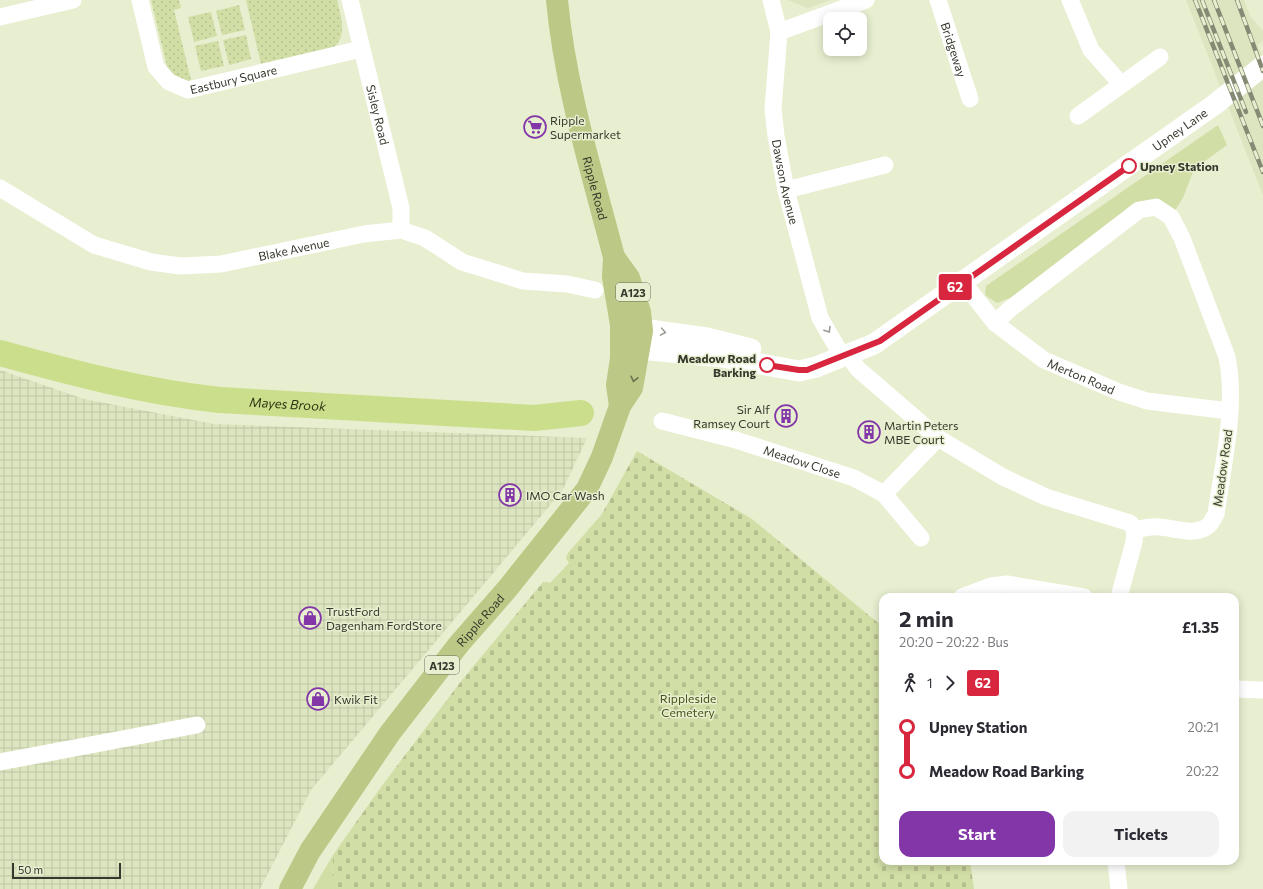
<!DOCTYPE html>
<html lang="en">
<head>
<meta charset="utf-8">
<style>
  :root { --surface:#fff; --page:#f2f2f3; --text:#2b2b33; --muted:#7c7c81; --accent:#8236a7 }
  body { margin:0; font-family:Commissioner,sans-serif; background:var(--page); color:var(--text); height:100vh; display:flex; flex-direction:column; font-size:15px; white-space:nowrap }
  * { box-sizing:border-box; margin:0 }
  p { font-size:13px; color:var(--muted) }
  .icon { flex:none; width:22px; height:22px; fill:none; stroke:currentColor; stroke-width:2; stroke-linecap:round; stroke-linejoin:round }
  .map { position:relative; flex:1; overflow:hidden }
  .panel { position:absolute; left:879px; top:593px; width:360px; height:272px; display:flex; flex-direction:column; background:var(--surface); border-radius:12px; box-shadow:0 2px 10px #0003 }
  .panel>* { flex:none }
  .badge { padding:0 8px; border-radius:3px; font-size:14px; line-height:26px }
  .buttons { position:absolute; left:823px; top:12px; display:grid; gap:8px }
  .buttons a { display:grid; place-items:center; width:44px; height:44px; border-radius:8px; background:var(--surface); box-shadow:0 2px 10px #0003; font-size:20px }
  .scale { position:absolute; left:12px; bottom:10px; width:109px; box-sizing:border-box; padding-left:4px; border:2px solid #35382c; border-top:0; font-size:11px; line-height:14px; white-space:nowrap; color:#35382c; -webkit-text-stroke:3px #e7efd0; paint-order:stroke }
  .map>.badge { position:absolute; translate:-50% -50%; box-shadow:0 0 0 2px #fff }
  .legs { display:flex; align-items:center; gap:6px; height:44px; padding:0 20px; font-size:13px }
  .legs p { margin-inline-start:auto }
  .overview { display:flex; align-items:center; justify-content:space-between; height:68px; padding:0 20px }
  h1 { font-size:22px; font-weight:700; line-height:30px }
  .primary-button { display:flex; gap:8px; margin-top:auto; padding:8px 20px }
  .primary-button a { flex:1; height:46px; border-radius:12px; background:var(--accent); color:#fff; font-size:16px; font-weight:700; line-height:46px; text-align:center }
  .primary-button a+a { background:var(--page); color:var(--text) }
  ul { padding:0 20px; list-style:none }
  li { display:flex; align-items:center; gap:14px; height:44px; font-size:15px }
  li i { display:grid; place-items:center; width:6px; height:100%; margin:0 5px; background:currentColor }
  li i::after { content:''; width:10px; height:10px; margin:-5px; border:3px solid; border-radius:50%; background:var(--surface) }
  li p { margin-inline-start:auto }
  li:first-child i { background:linear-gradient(#0000 50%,currentColor 0) }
  li:last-child i { background:linear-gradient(currentColor 50%,#0000 0) }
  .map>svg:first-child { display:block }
  .built { fill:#dce5bf }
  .industrial { fill:url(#industrial-grid) }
  .grass { fill:#d1dea6 }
  .cemetery { fill:url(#cemetery-stones) }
  .park { fill:url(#park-dots) }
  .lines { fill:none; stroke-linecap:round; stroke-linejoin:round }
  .river { stroke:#cbde8b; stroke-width:26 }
  .minor { stroke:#fff; stroke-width:17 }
  .tertiary { stroke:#fff; stroke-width:21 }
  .primary { stroke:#bcc885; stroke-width:22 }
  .rail-casing { stroke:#858a75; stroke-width:4.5 }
  .rail { stroke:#e7efd0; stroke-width:3; stroke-dasharray:9; stroke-linecap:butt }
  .oneway { stroke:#9a9c96 }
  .oneway2 { stroke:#6b7250 }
  .line-1-casing { stroke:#fff; stroke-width:9 }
  .line-1 { stroke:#d7263d; stroke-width:6 }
  .stop-1-dot { fill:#fff; stroke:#d7263d; stroke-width:2 }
  .labels { text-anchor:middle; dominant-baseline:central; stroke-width:3; stroke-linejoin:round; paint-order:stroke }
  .shield { fill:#e7efd0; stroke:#6a6f5d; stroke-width:1 }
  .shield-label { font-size:11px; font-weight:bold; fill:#35382c }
  .street-label { font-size:12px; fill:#35382c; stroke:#e7efd0 }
  .poi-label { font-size:12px; fill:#35382c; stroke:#e7efd0; text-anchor:start }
  .stop-label { font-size:12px; font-weight:bold; fill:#35382c; stroke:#e7efd0; text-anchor:start }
  .park-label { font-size:12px; fill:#475115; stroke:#e7efd0 }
  .water-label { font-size:13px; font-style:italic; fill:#2d3411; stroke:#e7efd0 }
</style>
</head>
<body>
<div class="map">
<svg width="1263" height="889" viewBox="0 0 1263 889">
  <defs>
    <pattern id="industrial-grid" width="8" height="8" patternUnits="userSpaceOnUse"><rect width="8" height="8" fill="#dce5bf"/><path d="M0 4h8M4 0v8" fill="none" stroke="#bdc5a4"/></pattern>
    <pattern id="cemetery-stones" width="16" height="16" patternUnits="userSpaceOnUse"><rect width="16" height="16" fill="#d1dea6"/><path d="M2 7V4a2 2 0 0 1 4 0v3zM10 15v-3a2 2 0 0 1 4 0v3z" fill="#b4bf8f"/></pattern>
    <pattern id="park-dots" width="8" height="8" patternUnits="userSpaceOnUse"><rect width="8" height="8" fill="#d1dea6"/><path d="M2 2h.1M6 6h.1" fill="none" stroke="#b4bf8f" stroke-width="1.8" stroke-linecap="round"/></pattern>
  </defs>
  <rect width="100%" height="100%" fill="#e7efd0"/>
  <g class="built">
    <path d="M787 0H830L808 8Z"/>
    <path d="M1186 0H1244L1250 16 1263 31V41L1258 45 1263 58V195Z"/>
  </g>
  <path class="industrial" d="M0 370 84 399 214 424 587 438 562 491 311 790 260 889H0Z"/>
  <g class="grass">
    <path d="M1218 125 1227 145 1194 169 1183 198 1175 210 1144 201 1010 298 997 303 985 295 986 286Z"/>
    <path d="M333 855 332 875 338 878 333 889H313Z"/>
  </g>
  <path class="cemetery" d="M637 451 752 519 883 627V861H970L974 889H333L338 878 332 875 333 855 381 787 462 680 543 582 550 583 569 563 566 558 568 553 602 514Z"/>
  <g class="park">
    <path d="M151 0H179L181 8 174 10 191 80 182 84 170 79Z"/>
    <path d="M246 0H337C341 18 348 35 333 48L261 64Z"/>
    <path d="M239 5 245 30 222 35 216 11Z"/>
    <path d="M211 12 217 36 194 42 188 17Z"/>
    <path d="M246 35 251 59 229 65 223 40Z"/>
    <path d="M218 41 224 66 201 71 195 46Z"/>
  </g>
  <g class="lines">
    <path class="river" id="s1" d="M0 353C73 373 144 392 220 400L534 418 581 413"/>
    <g class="minor">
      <path id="s2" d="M140 0 156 67 169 82 188 90 361 49"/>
      <path id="s3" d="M350 0 401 208V230"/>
      <path id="s4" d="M771 0 779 32 773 109 776 136 786 190 820 318 842 356"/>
      <path id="s5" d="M938 0 970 99"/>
      <path d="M1070 0 1091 50 1121 84"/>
      <path d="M0 17 73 0"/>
      <path d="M779 32 866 0"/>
      <path d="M1078 116 1160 57"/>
      <path id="s6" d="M0 188 94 245 151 262 181 266 221 264 364 234 401 230 425 238 462 262 523 281 567 284 595 290"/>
      <path d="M786 190 885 165"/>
      <path id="s7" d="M963 282 995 323 1044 360 1119 392 1147 401 1229 411"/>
      <path d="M995 323 1010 309 1139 210 1156 207 1171 217 1182 238 1227 357C1237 407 1223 464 1216 514 1214 517 1212 522 1209 525 1196 537 1175 528 1160 527 1151 526 1143 528 1135 530"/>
      <path d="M847 354 858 369 938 438 1003 477 1046 497 1130 523 1135 530"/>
      <path id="s8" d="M662 421 736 440 854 478 884 494 921 538"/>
      <path d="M884 494 938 438"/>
      <path d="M962 597 991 586 1007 584 1084 597"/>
      <path d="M1119 597 1134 542 1135 530"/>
      <path d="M1235 689 1263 690"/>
      <path d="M0 762 197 725"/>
      <path d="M1116 861 1119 889"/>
    </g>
    <g class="tertiary">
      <path d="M642 331 649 330 707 338 751 349"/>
      <path id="s9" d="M640 349 722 357 799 371 816 367 874 344 1214 105 1263 66"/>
    </g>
    <g class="primary">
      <path id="s10" d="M557 0C565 87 592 172 614 257L613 277 621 325V358L617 385 620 406"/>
      <path id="s11" d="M290 889 310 851 390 733 459 644 508 588 587 489 602 457 620 406 632 388 642 331 640 312 629 278 614 257"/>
    </g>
    <g class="rail-casing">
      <g id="rail">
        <path d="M1195 0 1263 172"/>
        <path d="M1202 0 1246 112"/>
        <path d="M1214 0 1263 126"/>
        <path d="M1237 0 1263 71"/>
      </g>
    </g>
    <use href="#rail" class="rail"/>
  </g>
  <defs><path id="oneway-chevron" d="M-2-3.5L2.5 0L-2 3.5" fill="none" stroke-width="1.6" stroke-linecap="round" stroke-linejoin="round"/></defs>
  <g class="oneway">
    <use href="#oneway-chevron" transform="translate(828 330) rotate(58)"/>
    <use href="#oneway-chevron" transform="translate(663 332) rotate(10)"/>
  </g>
  <use class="oneway2" href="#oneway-chevron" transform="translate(634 379) rotate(103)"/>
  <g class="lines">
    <g class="line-1-casing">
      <path id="line-1" d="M767 365 799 370H807L880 341 1129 166"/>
    </g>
    <use href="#line-1" class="line-1"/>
  </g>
  <defs>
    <g id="supermarket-ring" transform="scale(1.15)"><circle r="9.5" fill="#e7efd0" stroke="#8236a7" stroke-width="1.5"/><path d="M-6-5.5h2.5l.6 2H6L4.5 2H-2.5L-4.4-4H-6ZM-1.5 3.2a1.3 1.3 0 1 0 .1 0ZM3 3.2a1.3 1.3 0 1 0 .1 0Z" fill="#8236a7"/></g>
    <g id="building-ring" transform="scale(1.15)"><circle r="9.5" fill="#e7efd0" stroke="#8236a7" stroke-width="1.5"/><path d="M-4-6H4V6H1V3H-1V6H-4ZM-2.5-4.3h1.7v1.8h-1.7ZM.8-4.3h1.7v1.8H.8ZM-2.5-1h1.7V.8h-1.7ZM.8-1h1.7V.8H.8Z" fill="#8236a7"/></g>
    <g id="shop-ring" transform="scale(1.15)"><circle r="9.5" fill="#e7efd0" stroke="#8236a7" stroke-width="1.5"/><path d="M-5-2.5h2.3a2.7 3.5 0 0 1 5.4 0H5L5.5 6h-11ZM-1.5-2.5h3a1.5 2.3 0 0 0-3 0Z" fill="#8236a7"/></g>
  </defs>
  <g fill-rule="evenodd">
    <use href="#supermarket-ring" x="535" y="127"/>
    <use href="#building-ring" x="786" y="416"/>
    <use href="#building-ring" x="869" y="432"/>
    <use href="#building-ring" x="510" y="495"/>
    <use href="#shop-ring" x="310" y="618"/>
    <use href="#shop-ring" x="318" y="699"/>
  </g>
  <g class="stop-1-dot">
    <circle cx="1129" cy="166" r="7"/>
    <circle cx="767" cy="365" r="7"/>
  </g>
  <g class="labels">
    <g class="shield">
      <rect x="616" y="283" width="34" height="18" rx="3"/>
      <rect x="425" y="656" width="34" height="18" rx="3"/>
    </g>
    <g class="shield-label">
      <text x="633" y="292">A123</text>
      <text x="442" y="665">A123</text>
    </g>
    <g class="street-label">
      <text stroke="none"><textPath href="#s5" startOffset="52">Bridgeway</textPath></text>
      <text stroke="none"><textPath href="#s2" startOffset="156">Eastbury Square</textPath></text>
      <text stroke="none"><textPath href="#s3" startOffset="118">Sisley Road</textPath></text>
      <text stroke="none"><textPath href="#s9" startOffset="614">Upney Lane</textPath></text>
      <text stroke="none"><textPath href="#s4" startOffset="184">Dawson Avenue</textPath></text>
      <text stroke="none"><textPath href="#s10" startOffset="192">Ripple Road</textPath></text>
      <text stroke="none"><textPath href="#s6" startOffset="314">Blake Avenue</textPath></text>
      <text stroke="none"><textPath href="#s7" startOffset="154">Merton Road</textPath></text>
      <text stroke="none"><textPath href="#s8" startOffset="146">Meadow Close</textPath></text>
      <text transform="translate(1222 468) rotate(-82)">Meadow Road</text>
      <text stroke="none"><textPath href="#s11" startOffset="330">Ripple Road</textPath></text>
    </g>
    <g class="poi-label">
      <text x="550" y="120">Ripple<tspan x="550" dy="14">Supermarket</tspan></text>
      <text x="770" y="409" text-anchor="end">Sir Alf<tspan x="770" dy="14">Ramsey Court</tspan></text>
      <text x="884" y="425">Martin Peters<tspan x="884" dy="14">MBE Court</tspan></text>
      <text x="526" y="495">IMO Car Wash</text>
      <text x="326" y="611">TrustFord<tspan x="326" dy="14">Dagenham FordStore</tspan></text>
      <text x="334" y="699">Kwik Fit</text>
    </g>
    <g class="stop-label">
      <text x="1140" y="166">Upney Station</text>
      <text x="756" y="358" text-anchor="end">Meadow Road<tspan x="756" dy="14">Barking</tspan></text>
    </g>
    <g class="park-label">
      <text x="688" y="698">Rippleside<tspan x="688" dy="14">Cemetery</tspan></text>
    </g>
    <g class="water-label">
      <text stroke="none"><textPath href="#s1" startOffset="293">Mayes Brook</textPath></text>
    </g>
  </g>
</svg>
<div class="buttons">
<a><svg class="icon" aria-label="locate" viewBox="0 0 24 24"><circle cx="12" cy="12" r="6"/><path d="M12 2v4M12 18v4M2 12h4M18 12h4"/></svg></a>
</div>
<div class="scale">50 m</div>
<b class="badge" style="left:955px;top:287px;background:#d7263d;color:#fff">62</b>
<section class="panel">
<div class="overview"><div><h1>2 min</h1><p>20:20 – 20:22 · Bus</p></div><b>£1.35</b></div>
<div class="legs"><svg class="icon" aria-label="walk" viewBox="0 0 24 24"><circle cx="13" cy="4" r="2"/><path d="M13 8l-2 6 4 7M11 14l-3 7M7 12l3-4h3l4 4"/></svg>1<svg class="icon" aria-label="forward" viewBox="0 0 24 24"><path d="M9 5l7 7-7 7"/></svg><b class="badge" style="background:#d7263d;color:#fff">62</b></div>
<ul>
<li><i style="color:#d7263d"></i><b>Upney Station</b><p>20:21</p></li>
<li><i style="color:#d7263d"></i><b>Meadow Road Barking</b><p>20:22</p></li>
</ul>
<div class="primary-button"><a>Start</a><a>Tickets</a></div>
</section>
</div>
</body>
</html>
